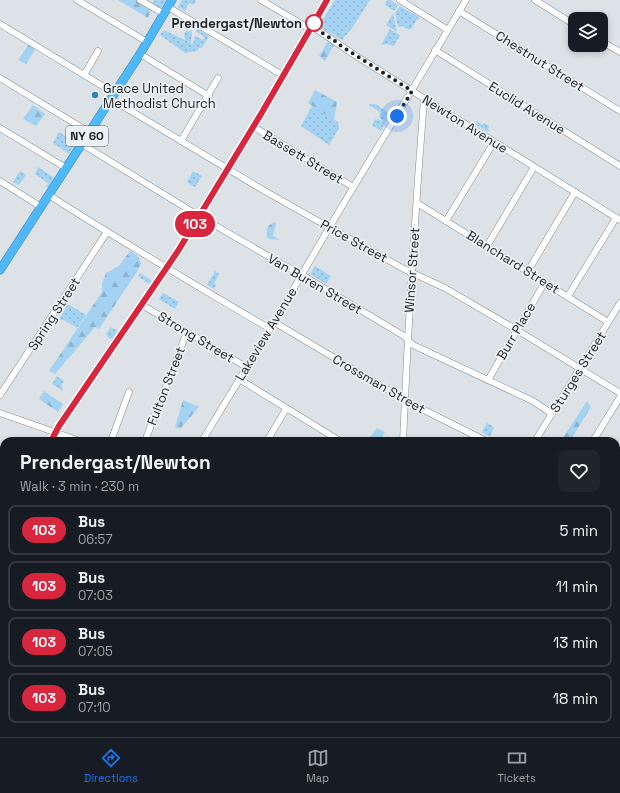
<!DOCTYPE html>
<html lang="en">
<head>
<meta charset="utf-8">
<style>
  :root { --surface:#171b24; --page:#20242c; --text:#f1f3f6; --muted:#9ea1a6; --line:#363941; --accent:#1a73e8 }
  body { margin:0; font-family:"Space Grotesk",sans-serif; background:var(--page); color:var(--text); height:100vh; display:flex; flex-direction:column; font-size:15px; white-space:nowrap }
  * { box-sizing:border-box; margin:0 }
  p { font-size:13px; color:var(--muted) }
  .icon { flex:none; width:22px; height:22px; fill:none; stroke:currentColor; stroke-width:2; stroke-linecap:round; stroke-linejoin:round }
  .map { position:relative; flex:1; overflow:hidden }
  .drawer { position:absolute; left:0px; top:437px; width:620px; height:300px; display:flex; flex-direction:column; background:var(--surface); border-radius:12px 12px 0 0; box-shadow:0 2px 6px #0003 }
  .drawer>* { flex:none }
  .badge { padding:0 8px; border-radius:13px; font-size:14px; line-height:26px }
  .tools { position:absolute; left:568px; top:12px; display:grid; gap:8px }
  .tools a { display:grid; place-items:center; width:40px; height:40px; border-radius:8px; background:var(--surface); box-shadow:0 2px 6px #0003; font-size:20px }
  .you { position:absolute; width:20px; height:20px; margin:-10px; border:3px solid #fff; border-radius:50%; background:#1a73e8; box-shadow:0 0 0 6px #1a73e833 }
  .map>.badge { position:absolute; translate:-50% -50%; box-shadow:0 0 0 2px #fff }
  .round { display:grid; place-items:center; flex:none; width:42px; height:42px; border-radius:8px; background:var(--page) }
  .headline { display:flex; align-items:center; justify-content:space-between; height:68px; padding:0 20px }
  h1 { font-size:19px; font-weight:600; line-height:30px }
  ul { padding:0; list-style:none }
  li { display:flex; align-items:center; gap:12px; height:50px; margin:0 8px 6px; padding:0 12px; border:2px solid var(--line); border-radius:8px }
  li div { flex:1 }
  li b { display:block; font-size:15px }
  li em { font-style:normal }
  li .badge { min-width:44px; font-weight:700; text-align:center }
  .tab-bar { display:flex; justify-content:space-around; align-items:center; height:56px; border-top:1px solid var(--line); background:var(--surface); font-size:11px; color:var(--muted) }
  .tab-bar a { display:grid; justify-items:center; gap:2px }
  .tab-bar .current { color:var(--accent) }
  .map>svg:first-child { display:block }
  .grass { fill:url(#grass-dots) }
  .forest { fill:url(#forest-firs) }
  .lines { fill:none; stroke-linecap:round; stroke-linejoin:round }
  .minor-casing { stroke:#878d90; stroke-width:7 }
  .major-casing { stroke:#3e83af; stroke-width:8 }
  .highway-casing { stroke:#3e83af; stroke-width:9 }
  .minor { stroke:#fff; stroke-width:6 }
  .major { stroke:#95d4fd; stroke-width:7 }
  .highway { stroke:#4eb8fb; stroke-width:8 }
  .line-casing { stroke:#fff; stroke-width:9 }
  .line { stroke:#d7263d; stroke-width:6 }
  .walk { stroke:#1f2123; stroke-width:4; stroke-dasharray:0 7.2 }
  .stop-dot { fill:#fff; stroke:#d7263d; stroke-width:2 }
  .poi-dot { fill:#3383b4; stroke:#eaf0f4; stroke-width:1.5 }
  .labels { text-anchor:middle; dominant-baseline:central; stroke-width:3.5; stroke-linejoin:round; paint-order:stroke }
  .shield { fill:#eaf0f4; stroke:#5c5f62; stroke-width:1 }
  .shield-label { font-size:12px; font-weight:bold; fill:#1f2123 }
  .stop-label { font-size:13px; font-weight:bold; fill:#1f2123; stroke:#eaf0f4; text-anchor:end }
  .street-label { font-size:13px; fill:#1f2123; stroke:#eaf0f4 }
  .poi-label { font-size:13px; fill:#1f2123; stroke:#eaf0f4; text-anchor:start }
</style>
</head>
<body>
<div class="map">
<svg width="620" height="737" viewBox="0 0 620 737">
  <defs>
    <pattern id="grass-dots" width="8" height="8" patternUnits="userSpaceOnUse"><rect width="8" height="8" fill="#a4d2f2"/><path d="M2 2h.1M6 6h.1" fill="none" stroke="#8db4cf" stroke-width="1.8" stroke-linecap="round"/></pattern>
    <pattern id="forest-firs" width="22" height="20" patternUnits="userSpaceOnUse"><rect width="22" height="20" fill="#a4d2f2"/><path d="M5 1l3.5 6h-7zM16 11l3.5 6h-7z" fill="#8db4cf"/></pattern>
  </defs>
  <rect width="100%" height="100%" fill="#dde2e7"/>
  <g class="grass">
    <path d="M153 0H167L160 10 152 6 154 1Z"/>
    <path d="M182 0H196L193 5 189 3 185 11 178 7Z"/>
    <path d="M335 0H370L352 28 342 40 319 26Z"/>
    <path d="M387 0H390L398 5 395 10H393L385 5Z"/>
    <path d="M400 6 419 17 411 29H406L403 26 398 27 395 13Z"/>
    <path d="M393 13 397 32 386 25Z"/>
    <path d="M196 28 209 36 202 48H199L197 51 185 53 160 35 164 30 191 43V42L185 40 184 34 187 29 189 32 191 30 192 31 191 44H193L195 36 203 40 204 38 202 35 196 32Z"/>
    <path d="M390 29 400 35 394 46 387 44 381 45Z"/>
    <path d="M370 104H375L391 114 386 122 379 118 380 112 369 105Z"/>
    <path d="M312 106 338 122 339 128 329 145 301 126Z"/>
    <path d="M375 119 376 120 378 119 385 123 381 131 372 125Z"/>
    <path d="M477 121 482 125 484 123 489 126 488 129 489 130 488 132 475 124Z"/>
    <path d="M59 132 76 143 69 154 53 143Z"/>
    <path d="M38 167 54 178 48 188 46 186 48 183 35 174Z"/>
    <path d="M20 171 26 175 19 185 13 182Z"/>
    <path d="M193 171 202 176 195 187 187 182Z"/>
    <path d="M315 266 331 276 326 284 310 274Z"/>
    <path d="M215 271 219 274 214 284 216 285 214 289 207 285Z"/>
    <path d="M140 273 152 281 149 284 138 276Z"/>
    <path d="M163 293 179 302 175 309 159 299Z"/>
    <path d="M68 304 86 315 77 328 64 320H59Z"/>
    <path d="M110 327 118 331 112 340 106 335Z"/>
    <path d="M57 376 64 381 61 386 63 388 62 390 63 391 52 384Z"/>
    <path d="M487 423 494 427 490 437 482 432Z"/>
    <path d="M620 549V570L618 572 616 566V551Z"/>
    <path d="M620 625V653L616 633V626Z"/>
    <path d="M616 696 620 714V722L616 723Z"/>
    <path d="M283 733H306L318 737H272V736L281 735Z"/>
  </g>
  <g class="forest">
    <path d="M118 0H148L153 3 148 18Z"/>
    <path d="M328 41 334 45 325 61 319 56Z"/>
    <path d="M29 44 36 48 26 64 18 60Z"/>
    <path d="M315 90 337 102 334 120 308 103Z"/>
    <path d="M33 105 45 114 36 126 23 119Z"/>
    <path d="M275 222 276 224 274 231 273 236 280 240 268 239C265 231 267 224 275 222Z"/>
    <path d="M130 251 138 256 141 263 138 270 99 329 95 327 55 374 49 371 102 292V283L106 273 119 266Z"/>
    <path d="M44 391 63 404 58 412 39 399Z"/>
    <path d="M183 400 199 407 180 429 175 427Z"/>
    <path d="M587 401 591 407 570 441H561Z"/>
    <path d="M377 428 385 432 380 441H367Z"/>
    <path d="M456 733H480L481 737H442Z"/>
  </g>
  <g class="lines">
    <g class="minor-casing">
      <g id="minor">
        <path d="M77 0 147 42"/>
        <path d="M140 0 164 14"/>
        <path d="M261 0 310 29"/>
        <path d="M400 0 448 30"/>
        <path d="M535 0 575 25"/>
        <path d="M168 7 234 46 284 76"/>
        <path d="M459 11 620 111"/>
        <path d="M0 24 114 93"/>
        <path d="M312 26 356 56 620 220"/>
        <path d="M601 41 620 52"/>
        <path d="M435 50 620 166"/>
        <path d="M140 54 209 96"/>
        <path d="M84 75 98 51"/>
        <path d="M0 78 89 132"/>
        <path d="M111 99 263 190 325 225 404 269 445 288 517 330 620 393"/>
        <path d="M254 127 353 187"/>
        <path d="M0 128 66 168"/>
        <path d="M181 141 218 78"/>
        <path d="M82 144 199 216 280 263 302 275 404 336 413 345 533 401 552 414"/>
        <path d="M0 181 41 207"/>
        <path d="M49 195C121 242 196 285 270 329"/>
        <path d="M417 203 608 322"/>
        <path d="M446 221 494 142"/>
        <path d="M487 246 534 167"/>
        <path d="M528 271 575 192"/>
        <path d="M568 296 616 218"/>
        <path d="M142 305 246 367"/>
        <path d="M274 322 410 403 486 441"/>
        <path d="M239 379 340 441"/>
        <path d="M488 380 545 282"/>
        <path d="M0 395 107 232"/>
        <path d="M0 413 80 441"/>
        <path d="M51 441 59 426 178 251 257 122 327 0"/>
        <path d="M111 441 129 392"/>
        <path d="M145 441 187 332"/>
        <path d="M202 441 270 329 329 228 466 0"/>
        <path d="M267 441 286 409"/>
        <path d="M403 441C408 327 415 212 424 99"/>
        <path d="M535 441 620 303"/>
        <path d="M593 441 620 397"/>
        <path d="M616 467 620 470"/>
        <path d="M0 482 1 480"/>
        <path d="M616 509 620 502"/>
        <path d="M616 538 620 539"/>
        <path d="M616 588 620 602"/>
        <path d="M0 619 4 620"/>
        <path d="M616 727 620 726"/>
        <path d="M320 733 328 737"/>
        <path d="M400 733V737"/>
        <path d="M484 733 485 737"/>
        <path d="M218 737 220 733"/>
        <path d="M581 737 596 733"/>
      </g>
    </g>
    <g class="major-casing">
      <g id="major">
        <path d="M0 551 4 552"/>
        <path d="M0 577 4 566"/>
        <path d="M616 664 620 663"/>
        <path d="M0 689 4 691"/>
        <path d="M124 733 136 737"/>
        <path d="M349 737 364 733"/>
      </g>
    </g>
    <g class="highway-casing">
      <path id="highway" d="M0 270 140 54 172 0"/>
    </g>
    <use href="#minor" class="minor"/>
    <use href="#major" class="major"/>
    <use href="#highway" class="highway"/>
  </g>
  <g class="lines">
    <g class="line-casing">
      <path id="line" d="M51 441 59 426 178 251 261 114 327 0"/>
    </g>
    <use href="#line" class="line"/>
    <path class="walk" d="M314 23 316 29 338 43 341 46 412 91 397 116"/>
  </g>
  <circle class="stop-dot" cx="314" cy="23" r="8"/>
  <circle class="poi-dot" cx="95" cy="95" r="4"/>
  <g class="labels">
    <rect class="shield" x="66" y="126" width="42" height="20" rx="3"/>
    <g class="shield-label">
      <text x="87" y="136">NY 60</text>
    </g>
    <g class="stop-label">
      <text x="302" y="23">Prendergast/Newton</text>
    </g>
    <g class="street-label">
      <text transform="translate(540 61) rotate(32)">Chestnut Street</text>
      <text transform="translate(527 108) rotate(32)">Euclid Avenue</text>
      <text transform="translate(465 124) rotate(32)">Newton Avenue</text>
      <text transform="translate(303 157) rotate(31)">Bassett Street</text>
      <text transform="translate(354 241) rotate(29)">Price Street</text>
      <text transform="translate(513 262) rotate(32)">Blanchard Street</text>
      <text transform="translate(412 270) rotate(-86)">Winsor Street</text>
      <text transform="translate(315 284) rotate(30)">Van Buren Street</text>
      <text transform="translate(54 314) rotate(-57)">Spring Street</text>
      <text transform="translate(516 331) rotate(-60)">Burr Place</text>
      <text transform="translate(266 334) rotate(-59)">Lakeview Avenue</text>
      <text transform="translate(196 337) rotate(31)">Strong Street</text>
      <text transform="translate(578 372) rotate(-58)">Sturges Street</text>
      <text transform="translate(379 384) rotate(30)">Crossman Street</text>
      <text transform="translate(166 386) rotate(-69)">Fulton Street</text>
    </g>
    <g class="poi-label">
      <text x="103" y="88">Grace United<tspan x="103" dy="15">Methodist Church</tspan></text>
    </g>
  </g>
</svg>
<div class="tools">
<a><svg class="icon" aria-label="layers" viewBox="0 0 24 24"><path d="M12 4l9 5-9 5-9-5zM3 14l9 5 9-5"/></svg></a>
</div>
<div class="you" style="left:397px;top:116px"></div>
<b class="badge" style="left:195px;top:224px;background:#d7263d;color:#fff">103</b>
<section class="drawer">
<div class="headline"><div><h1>Prendergast/Newton</h1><p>Walk · 3 min · 230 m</p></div><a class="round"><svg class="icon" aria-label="heart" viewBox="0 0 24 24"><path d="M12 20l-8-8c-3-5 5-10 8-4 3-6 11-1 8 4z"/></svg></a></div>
<ul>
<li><span class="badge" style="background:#d7263d;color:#fff">103</span><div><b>Bus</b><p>06:57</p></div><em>5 min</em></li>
<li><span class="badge" style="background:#d7263d;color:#fff">103</span><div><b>Bus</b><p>07:03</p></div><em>11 min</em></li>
<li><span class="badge" style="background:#d7263d;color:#fff">103</span><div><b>Bus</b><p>07:05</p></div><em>13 min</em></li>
<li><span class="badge" style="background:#d7263d;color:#fff">103</span><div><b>Bus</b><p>07:10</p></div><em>18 min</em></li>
</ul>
</section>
</div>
<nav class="tab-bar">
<a class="current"><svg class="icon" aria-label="directions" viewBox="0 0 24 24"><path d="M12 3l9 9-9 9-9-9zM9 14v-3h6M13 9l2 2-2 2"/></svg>Directions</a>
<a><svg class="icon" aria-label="map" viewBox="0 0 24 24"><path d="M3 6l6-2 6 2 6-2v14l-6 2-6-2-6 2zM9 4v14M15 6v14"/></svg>Map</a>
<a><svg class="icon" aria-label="tickets" viewBox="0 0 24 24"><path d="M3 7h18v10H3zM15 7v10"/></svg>Tickets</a>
</nav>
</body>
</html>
